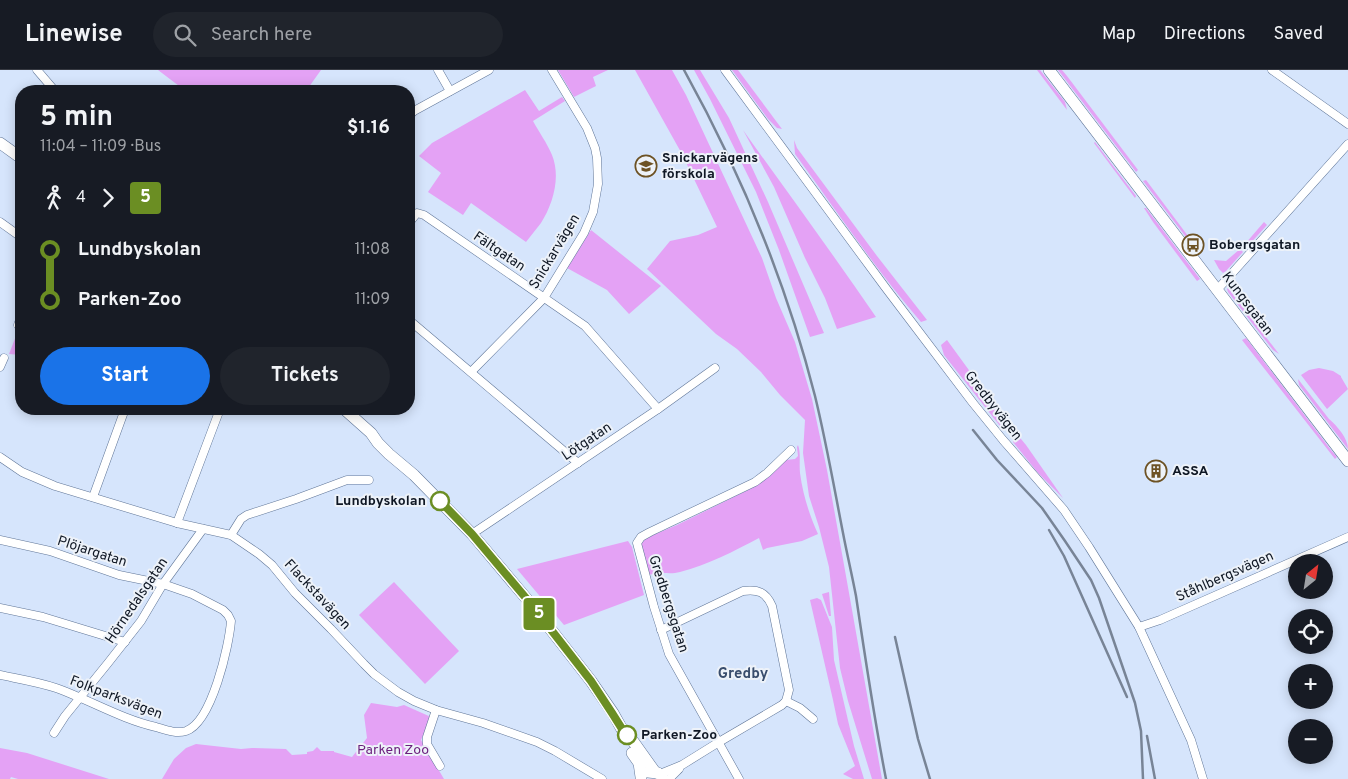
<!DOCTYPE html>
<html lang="en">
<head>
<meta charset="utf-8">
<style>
  :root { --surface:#171b24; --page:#20242c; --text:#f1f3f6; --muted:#9ea1a6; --line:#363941; --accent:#1a73e8 }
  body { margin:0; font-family:Overpass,sans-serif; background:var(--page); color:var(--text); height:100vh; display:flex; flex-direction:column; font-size:19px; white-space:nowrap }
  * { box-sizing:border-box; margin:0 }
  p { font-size:16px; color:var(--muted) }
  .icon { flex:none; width:28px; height:28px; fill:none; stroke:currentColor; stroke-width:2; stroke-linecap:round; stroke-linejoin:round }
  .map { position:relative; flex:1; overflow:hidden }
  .side { position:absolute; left:15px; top:15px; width:400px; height:330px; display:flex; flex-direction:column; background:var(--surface); border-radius:20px; box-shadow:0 2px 12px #0003 }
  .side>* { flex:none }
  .badge { padding:0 10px; border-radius:4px; font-size:18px; line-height:32px }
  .needle { width:32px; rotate:30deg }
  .fabs { position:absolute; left:1288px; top:484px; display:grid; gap:10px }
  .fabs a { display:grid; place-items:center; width:45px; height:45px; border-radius:50%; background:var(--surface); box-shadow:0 2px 12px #0003; font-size:25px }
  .map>.badge { position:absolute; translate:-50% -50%; box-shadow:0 0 0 2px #fff }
  .legs { display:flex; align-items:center; gap:8px; height:55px; padding:0 25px; font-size:16px }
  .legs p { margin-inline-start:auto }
  .head { display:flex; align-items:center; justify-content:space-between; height:85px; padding:0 25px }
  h1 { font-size:28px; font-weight:700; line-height:38px }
  .primary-button { display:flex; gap:10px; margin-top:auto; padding:10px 25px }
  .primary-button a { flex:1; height:58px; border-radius:30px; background:var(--accent); color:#fff; font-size:20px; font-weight:700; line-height:58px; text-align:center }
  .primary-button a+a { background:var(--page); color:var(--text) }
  ul { padding:0 25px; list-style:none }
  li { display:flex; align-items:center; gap:18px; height:50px; font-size:19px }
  li i { display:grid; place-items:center; width:8px; height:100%; margin:0 6px; background:currentColor }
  li i::after { content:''; width:12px; height:12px; margin:-6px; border:4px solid; border-radius:50%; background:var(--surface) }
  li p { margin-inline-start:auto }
  li:first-child i { background:linear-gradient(#0000 50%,currentColor 0) }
  li:last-child i { background:linear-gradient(currentColor 50%,#0000 0) }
  header { display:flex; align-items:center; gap:30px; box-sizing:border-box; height:70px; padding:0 25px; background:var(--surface); border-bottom:1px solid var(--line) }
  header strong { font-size:24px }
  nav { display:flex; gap:28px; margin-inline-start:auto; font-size:18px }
  .search { width:350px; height:45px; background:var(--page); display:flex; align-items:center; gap:12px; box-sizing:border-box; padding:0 18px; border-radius:28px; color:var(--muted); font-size:19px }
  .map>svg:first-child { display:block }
  .green { fill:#e4a2f5 }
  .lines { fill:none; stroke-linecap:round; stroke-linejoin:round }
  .street-casing { stroke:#607698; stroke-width:9 }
  .secondary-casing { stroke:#607698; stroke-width:12 }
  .street { stroke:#fff; stroke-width:8 }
  .secondary { stroke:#fff; stroke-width:11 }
  .rail { stroke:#788496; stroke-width:2.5 }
  .line-1-casing { stroke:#fff; stroke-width:11 }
  .line-1 { stroke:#6b8e23; stroke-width:8 }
  .stop-1-dot { fill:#fff; stroke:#6b8e23; stroke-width:2.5 }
  .labels { text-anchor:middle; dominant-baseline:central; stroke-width:4; stroke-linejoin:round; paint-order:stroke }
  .poi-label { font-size:14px; font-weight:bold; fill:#0f1724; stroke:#edf2f9; text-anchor:start }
  .street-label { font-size:14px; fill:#0f1724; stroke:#edf2f9 }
  .stop-label { font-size:14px; font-weight:bold; fill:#0f1724; stroke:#edf2f9; text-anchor:end }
  .park-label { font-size:14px; fill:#6b1f7d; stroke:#edf2f9 }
  .neighbourhood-label { font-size:15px; font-weight:bold; fill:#394d6d; stroke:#edf2f9 }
</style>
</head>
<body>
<header>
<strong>Linewise</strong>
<div class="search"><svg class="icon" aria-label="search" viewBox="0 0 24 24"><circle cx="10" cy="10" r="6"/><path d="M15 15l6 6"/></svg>Search here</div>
<nav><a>Map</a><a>Directions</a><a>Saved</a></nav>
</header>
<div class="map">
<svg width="1348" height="709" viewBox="0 0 1348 709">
  <rect width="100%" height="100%" fill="#d6e5fc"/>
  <g class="green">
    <path d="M158 0H321L306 21H182L183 19Z"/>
    <path d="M558 0H608L593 7 596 16 574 27Z"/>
    <path d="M635 0H672L686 25 762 188 776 228 795 272 812 329 827 400 846 506 882 709H872L848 631 840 598 829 497 819 457 809 426 803 383 805 350 780 325 761 302 737 279 716 264 647 199 670 171 698 165 717 157 682 84Z"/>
    <path d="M694 0H700L729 48 768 132 824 263 810 267 779 180 756 122 710 29Z"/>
    <path d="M732 0H738L782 59 777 58 768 49Z"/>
    <path d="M1037 0H1040L1065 32 1067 40Z"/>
    <path d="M1058 0H1062L1067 6 1138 100 1136 102Z"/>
    <path d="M525 20 539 41 562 27 565 31 533 51C539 62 547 73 552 85 561 107 553 134 541 153 536 159 531 166 526 172L471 133 463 145 428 122 441 103 419 86 432 73Z"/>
    <path d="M743 60C787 122 833 184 876 247L837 259 825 228 805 188 774 117Z"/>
    <path d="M794 70 797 78 877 186 927 250 921 252C876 200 836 140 795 84Z"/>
    <path d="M1095 72 1136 126 1135 128 1094 73Z"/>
    <path d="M1146 110 1191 170 1189 171 1143 111Z"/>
    <path d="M1144 138H1146L1200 209 1197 211 1153 152Z"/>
    <path d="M1264 152 1267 155 1248 176 1245 174Z"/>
    <path d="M591 160 661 216 629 244 607 220 567 198Z"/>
    <path d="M1240 179 1243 182 1226 201 1223 203 1219 199 1214 190 1226 191Z"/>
    <path d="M1228 218 1279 284 1273 280 1269 275 1228 222 1227 219Z"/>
    <path d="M21 253V285L9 284Z"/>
    <path d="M1246 268 1331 380 1337 387 1335 389 1242 270Z"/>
    <path d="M947 270 1006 351 1011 356H1000L944 285 941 275Z"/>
    <path d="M1319 298 1333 301 1341 306V307L1348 319 1327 339 1301 305 1309 300Z"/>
    <path d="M1298 309 1329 349C1337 356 1348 368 1348 379L1299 315Z"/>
    <path d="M1016 363 1026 375 1063 428 1038 403 1013 372Z"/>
    <path d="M798 375C801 383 799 393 800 403 803 425 809 444 818 464L802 471 767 478 763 480 759 468C734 481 708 495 680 502 670 505 661 501 649 505L641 474 646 468 677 455 750 419 762 412 786 390 795 389 798 386 797 377Z"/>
    <path d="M628 471 632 477 644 525 564 555 517 499Z"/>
    <path d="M394 512 459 581 425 614 359 545Z"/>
    <path d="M829 522 831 546H829L822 524Z"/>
    <path d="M817 528 821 530 832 557 834 590 854 676 864 709H853L843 704 855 696 838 654 833 630 810 530Z"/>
    <path d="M371 633 397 637 404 635 431 647 421 670 444 709H162L174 689 186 678 196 674 241 679 252 678 286 679 292 685 307 684V682L313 681 317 677 321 681H334V682L352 687 367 668 364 645Z"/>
    <path d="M0 678 27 683 109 709H18L11 707 10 709H0Z"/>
  </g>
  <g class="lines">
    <g class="street-casing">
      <g id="street">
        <path d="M37 0 55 21"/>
        <path d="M438 0 450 21"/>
        <path d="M725 0 885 217 973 333 1003 370 1064 440 1089 477 1139 557 1191 670 1203 709"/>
        <path d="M1272 0 1348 54"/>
        <path d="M409 46 414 41 489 0"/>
        <path d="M0 152 21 167"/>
        <path d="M409 153 417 143 424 145 585 256 658 339"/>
        <path d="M1217 220 1348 74"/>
        <path d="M409 250 578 393"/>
        <path d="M18 255 21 247"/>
        <path d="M0 297 4 288"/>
        <path d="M471 302 544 228 584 163 593 142 598 114 597 88 595 78 587 58 552 0"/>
        <path d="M0 387 22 402 55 416 177 453 231 465 259 484 272 495 295 523 331 559 364 594 374 604 398 622 414 631 436 640 483 653 537 672 555 681 602 709"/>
        <path d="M93 427 125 339"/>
        <path d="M177 453 220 339"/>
        <path d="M472 464 658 339 715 298"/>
        <path d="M231 465 241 449 247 445 296 429 347 410H369"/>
        <path d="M0 470 50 481 119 505 163 514 192 524 223 540 228 545 231 551C229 576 212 652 186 661 176 664 166 660 156 657 121 649 90 630 56 618 38 612 19 609 0 605"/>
        <path d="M0 538 43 547 125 572"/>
        <path d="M1139 557 1160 550 1348 467"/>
        <path d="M786 631 800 638 813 649"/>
        <path d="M436 640 427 667V674L440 696"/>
        <path d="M54 663 65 646 108 593 141 551 163 514 203 459"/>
        <path d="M660 704 682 695 719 672 782 635 786 631 789 620 772 536C766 522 758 519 743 521L661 560"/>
        <path d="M669 709 679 699"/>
        <path d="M739 709 669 584 654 537 637 473 641 467 650 462 755 412 767 403 791 380"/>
      </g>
    </g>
    <g class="secondary-casing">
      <g id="secondary">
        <path d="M1049 0 1348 391"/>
        <path d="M0 73 21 88"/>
        <path d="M344 339 371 363 378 373 389 384 414 405 472 464 531 534 591 611 613 643 624 663 630 667 655 702"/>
        <path d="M632 683 639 693 641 707"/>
        <path d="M648 702 658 703 663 709"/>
      </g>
    </g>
    <use href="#street" class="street"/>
    <use href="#secondary" class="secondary"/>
    <g class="rail">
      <path d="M684 0C741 103 786 212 815 326 826 371 834 417 843 463 847 484 852 505 856 526 865 587 874 648 886 709"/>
      <path d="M973 360 997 390 1042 438 1065 471 1091 510 1099 528 1135 633 1141 661 1143 709"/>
      <path d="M1049 460 1064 486 1127 627"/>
      <path d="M895 567 918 669 930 709"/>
      <path d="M1147 666 1155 709"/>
    </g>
  </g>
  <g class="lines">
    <g class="line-1-casing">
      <path id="line-1" d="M440 431 472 464 531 534 591 611 612 643 624 662 627 665"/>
    </g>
    <use href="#line-1" class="line-1"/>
  </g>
  <defs>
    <g id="school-ring" transform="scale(1.125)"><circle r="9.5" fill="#edf2f9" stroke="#6d5224" stroke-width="1.5"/><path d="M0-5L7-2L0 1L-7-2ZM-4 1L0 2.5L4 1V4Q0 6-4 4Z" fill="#6d5224"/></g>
    <g id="bus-ring" transform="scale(1.125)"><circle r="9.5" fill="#edf2f9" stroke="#6d5224" stroke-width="1.5"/><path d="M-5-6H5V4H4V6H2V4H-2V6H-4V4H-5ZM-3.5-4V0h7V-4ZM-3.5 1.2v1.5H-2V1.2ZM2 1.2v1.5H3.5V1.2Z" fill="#6d5224"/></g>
    <g id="building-ring" transform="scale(1.125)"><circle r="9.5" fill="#edf2f9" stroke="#6d5224" stroke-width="1.5"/><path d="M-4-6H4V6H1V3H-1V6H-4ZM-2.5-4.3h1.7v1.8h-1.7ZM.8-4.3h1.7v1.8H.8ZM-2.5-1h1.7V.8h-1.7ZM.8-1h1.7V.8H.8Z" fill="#6d5224"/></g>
  </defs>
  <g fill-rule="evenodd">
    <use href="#school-ring" x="646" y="96"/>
    <use href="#bus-ring" x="1193" y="175"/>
    <use href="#building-ring" x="1156" y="401"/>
  </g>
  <g class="stop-1-dot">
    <circle cx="440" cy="431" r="9"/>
    <circle cx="627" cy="665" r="9"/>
  </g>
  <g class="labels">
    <g class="poi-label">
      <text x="662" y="88">Snickarvägens<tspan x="662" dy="16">förskola</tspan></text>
      <text x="1209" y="175">Bobergsgatan</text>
      <text x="1172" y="401">ASSA</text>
    </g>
    <g class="street-label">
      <text transform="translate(499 182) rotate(34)">Fältgatan</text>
      <text transform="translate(555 182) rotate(-59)">Snickarvägen</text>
      <text transform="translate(1247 234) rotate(53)">Kungsgatan</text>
      <text transform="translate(993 336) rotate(52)">Gredbyvägen</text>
      <text transform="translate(587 372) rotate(-34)">Lötgatan</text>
      <text transform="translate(92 482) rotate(18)">Plöjargatan</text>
      <text transform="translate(1225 507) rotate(-24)">Ståhlbergsvägen</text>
      <text transform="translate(317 525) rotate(47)">Flackstavägen</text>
      <text transform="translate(137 531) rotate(-56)">Hörnedalsgatan</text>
      <text transform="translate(668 534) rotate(72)">Gredbergsgatan</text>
      <text transform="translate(116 628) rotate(21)">Folkparksvägen</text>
    </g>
    <g class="stop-label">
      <text x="426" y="431">Lundbyskolan</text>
      <text x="641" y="665" text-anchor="start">Parken-Zoo</text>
    </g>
    <g class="park-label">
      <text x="393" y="680">Parken Zoo</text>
    </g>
    <g class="neighbourhood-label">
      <text x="743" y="604">Gredby</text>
    </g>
  </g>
</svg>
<div class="fabs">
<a><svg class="needle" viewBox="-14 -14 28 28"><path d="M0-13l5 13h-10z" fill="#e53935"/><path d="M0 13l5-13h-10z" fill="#9ea1a6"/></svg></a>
<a><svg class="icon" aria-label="locate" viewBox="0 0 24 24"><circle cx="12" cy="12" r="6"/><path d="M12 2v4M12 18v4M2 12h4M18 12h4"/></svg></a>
<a>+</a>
<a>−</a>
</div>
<b class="badge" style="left:539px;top:544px;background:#6b8e23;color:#fff">5</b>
<section class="side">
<div class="head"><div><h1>5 min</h1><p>11:04 – 11:09 · Bus</p></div><b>$1.16</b></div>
<div class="legs"><svg class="icon" aria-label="walk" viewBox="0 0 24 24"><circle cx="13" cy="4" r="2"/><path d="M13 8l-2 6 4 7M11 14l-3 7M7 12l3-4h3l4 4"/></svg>4<svg class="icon" aria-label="forward" viewBox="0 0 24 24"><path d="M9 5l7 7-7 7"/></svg><b class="badge" style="background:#6b8e23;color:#fff">5</b></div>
<ul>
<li><i style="color:#6b8e23"></i><b>Lundbyskolan</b><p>11:08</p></li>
<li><i style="color:#6b8e23"></i><b>Parken-Zoo</b><p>11:09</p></li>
</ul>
<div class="primary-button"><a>Start</a><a>Tickets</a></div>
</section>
</div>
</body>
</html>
